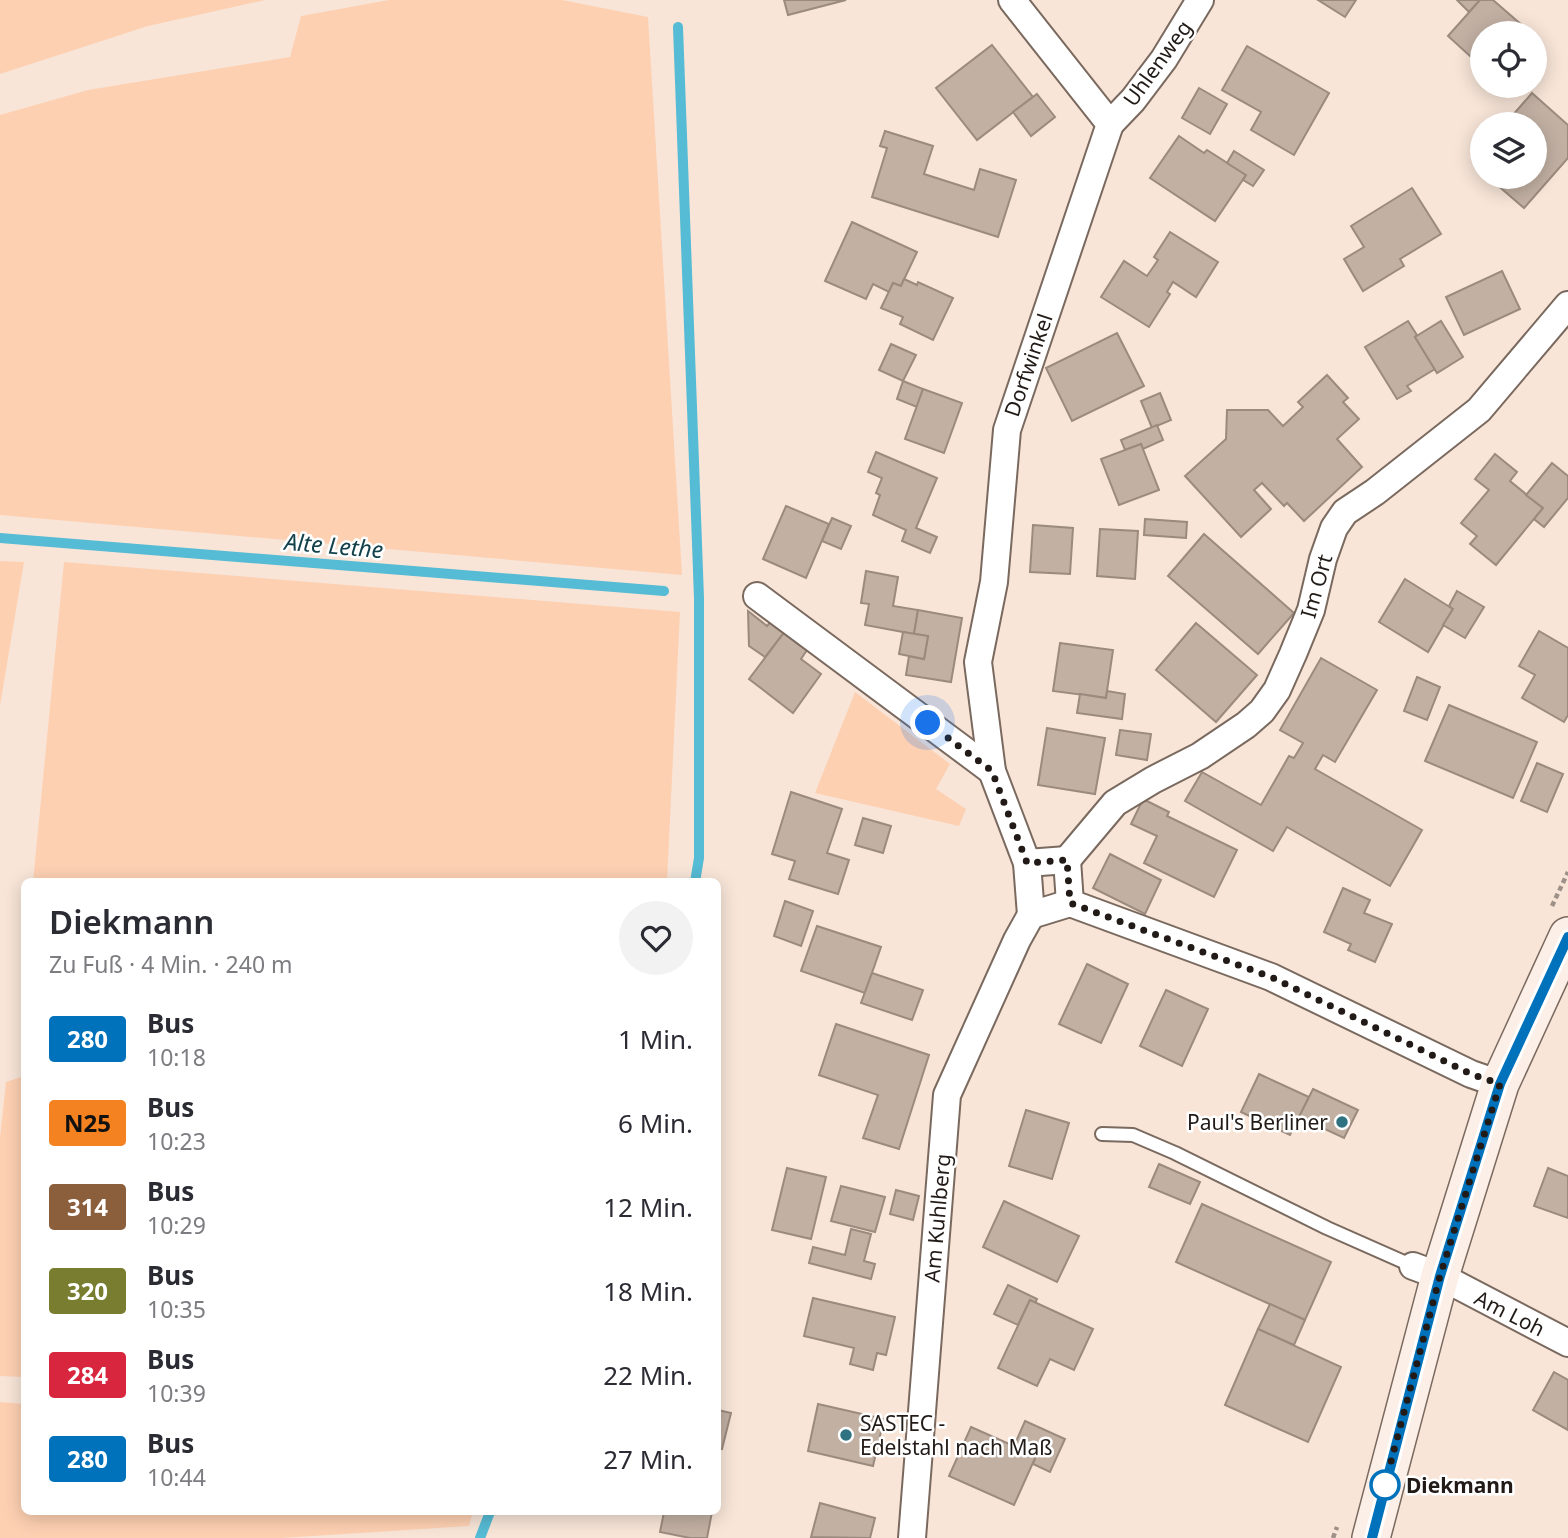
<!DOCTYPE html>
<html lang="de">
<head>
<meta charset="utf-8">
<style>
  :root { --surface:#fff; --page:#f2f2f3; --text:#2b2b33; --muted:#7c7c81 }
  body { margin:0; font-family:"Noto Sans",sans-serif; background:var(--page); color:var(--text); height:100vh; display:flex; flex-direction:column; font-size:26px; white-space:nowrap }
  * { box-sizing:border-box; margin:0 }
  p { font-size:23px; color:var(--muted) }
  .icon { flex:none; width:38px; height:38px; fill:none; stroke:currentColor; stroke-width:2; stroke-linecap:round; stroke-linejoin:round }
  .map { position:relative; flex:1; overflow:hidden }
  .drawer { position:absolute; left:21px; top:878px; width:700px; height:637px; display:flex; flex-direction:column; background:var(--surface); border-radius:10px; box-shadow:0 4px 18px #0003 }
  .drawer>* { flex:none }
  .badge { padding:0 14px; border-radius:5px; font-size:24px; line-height:46px }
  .controls { position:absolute; left:1470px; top:21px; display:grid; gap:14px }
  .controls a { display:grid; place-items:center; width:77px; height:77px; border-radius:50%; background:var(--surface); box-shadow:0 4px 18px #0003; font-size:35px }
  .you { position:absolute; width:35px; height:35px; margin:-18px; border:5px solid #fff; border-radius:50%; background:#1a73e8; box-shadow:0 0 0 10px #1a73e833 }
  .map>.badge { position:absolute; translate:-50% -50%; box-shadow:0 0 0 4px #fff }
  .round { display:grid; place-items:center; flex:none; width:74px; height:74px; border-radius:37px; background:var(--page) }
  .headline { display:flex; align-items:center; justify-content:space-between; height:119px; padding:0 28px }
  h1 { font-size:33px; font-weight:600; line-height:52px }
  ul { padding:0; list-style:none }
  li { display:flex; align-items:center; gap:21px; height:84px; padding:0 28px }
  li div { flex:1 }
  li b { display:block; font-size:26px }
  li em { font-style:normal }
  li .badge { min-width:77px; font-weight:700; text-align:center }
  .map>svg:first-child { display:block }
  .green { fill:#fdd0b2 }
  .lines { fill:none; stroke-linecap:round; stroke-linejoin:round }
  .stream { stroke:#56bbd4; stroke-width:10 }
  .building { fill:#c2b0a3; stroke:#9b8a7e; stroke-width:2 }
  .lane-casing { stroke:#7a695e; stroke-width:16 }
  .street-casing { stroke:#7a695e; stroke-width:30 }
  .secondary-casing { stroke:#7a695e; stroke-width:40 }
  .path { stroke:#9f9188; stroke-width:4.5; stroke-dasharray:5 3.5; stroke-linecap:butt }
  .lane { stroke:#fff; stroke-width:12 }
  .street { stroke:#fff; stroke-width:26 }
  .secondary { stroke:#fcefe7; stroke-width:37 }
  .line-casing { stroke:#fff; stroke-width:16 }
  .line { stroke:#0072bc; stroke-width:10 }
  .walk { stroke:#211a16; stroke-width:7; stroke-dasharray:0 12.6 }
  .poi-dot { fill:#2f7383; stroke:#fff; stroke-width:2.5 }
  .stop-dot { fill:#fff; stroke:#0072bc; stroke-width:3.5 }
  .labels { text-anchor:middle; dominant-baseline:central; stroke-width:5; stroke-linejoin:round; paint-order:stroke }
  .street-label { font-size:21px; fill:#211a16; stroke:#fff }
  .poi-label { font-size:21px; fill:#211a16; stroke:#fff; text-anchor:end }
  .stop-label { font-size:21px; font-weight:bold; fill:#211a16; stroke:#fff; text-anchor:start }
  .water-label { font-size:23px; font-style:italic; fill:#12404b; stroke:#fff }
</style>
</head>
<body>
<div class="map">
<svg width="1568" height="1538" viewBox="0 0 1568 1538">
  <rect width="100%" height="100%" fill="#f8e5d8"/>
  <g class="green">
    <path d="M0 0H265L148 26 0 74Z"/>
    <path d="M389 0H562L648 17 682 575 0 515V115L88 90 290 57 301 16Z"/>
    <path d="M0 561 24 562 0 706Z"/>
    <path d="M64 562 680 612 667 882H33Z"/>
    <path d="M855 692 950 764 936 789 966 809 959 826 815 793Z"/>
    <path d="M24 1076V1377L0 1376V1137L6 1082Z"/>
    <path d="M0 1402 24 1404V1512H473L469 1526 282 1538H0Z"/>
  </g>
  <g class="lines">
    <g class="stream">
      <path d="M678 27 699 598V858L695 882"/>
      <path d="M0 538 664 591"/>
      <path d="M480 1538 490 1512"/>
    </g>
  </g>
  <g class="building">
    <path d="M784 0H846L788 15Z"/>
    <path d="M1318 0H1356L1345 17Z"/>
    <path d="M1457 0H1480L1469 12Z"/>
    <path d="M1480 0H1493L1531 33H1482V67L1448 36Z"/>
    <path d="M992 45 1033 97 977 140 936 88Z"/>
    <path d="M1247 46 1329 93 1294 155 1251 130 1261 112 1222 90Z"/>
    <path d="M1199 88 1227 104 1210 134 1182 118Z"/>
    <path d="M1532 93 1568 125V158L1524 208 1488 177H1535V124H1505Z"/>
    <path d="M1037 94 1055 117 1031 136 1013 112Z"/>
    <path d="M885 131 933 146 924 174 974 190 980 169 1016 180 998 237 872 197 887 148 880 146Z"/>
    <path d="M1179 136 1204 153 1207 150 1246 175 1215 221 1150 178Z"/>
    <path d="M1234 151 1264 170 1253 186 1243 180 1246 175 1227 163Z"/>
    <path d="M1412 188 1441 234 1400 259 1404 266 1363 291 1344 259 1364 247 1351 226Z"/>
    <path d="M852 222 917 252 901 286 893 283 889 292 873 284 866 299 825 281Z"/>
    <path d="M1170 232 1218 262 1196 297 1173 282 1167 292 1170 294 1149 327 1101 297 1124 261 1147 276 1158 260 1154 257Z"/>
    <path d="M1502 271 1520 309 1464 335 1446 297Z"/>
    <path d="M904 279 917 285 918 282 953 298 933 340 900 324 903 317 881 308 893 283 901 286Z"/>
    <path d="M1408 321 1417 335 1415 337 1435 369 1407 386 1411 391 1397 399 1365 347Z"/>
    <path d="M1441 321 1463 357 1437 373 1415 337Z"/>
    <path d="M1117 333 1144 386 1072 421 1046 368Z"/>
    <path d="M891 344 916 355 903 381 879 370Z"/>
    <path d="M1327 375 1348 398 1343 402 1359 419 1337 439 1362 467 1304 521 1287 503 1284 506 1262 483 1254 490 1271 509 1241 537 1185 476 1226 439 1227 410H1268L1283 426 1303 407 1298 402Z"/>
    <path d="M903 381 923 389 917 407 897 399Z"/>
    <path d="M923 389 962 403 944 453 905 439Z"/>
    <path d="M1160 393 1171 420 1152 428 1141 401Z"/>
    <path d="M1157 425 1163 440 1143 449 1141 444 1125 450 1121 440Z"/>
    <path d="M1141 444 1159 490 1119 505 1101 459Z"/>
    <path d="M876 452 937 478 916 528 937 537 930 553 902 541 906 530 873 515 880 495 876 493 882 478 868 472Z"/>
    <path d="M1495 454 1517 472 1510 481 1543 508 1496 565 1470 544 1477 536 1461 523 1489 490 1475 479Z"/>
    <path d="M1552 463 1568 476V498L1544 527 1534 519 1543 508 1526 495Z"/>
    <path d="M786 506 829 524 806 578 763 559Z"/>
    <path d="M832 518 851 526 841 549 822 541Z"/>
    <path d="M1145 519 1187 522 1186 538 1144 535Z"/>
    <path d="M1033 525 1073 528 1070 574 1030 572Z"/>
    <path d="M1100 529 1138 531 1135 579 1097 576Z"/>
    <path d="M1204 534 1294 613 1258 654 1168 576Z"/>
    <path d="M866 571 898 577 893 606 918 610 914 634 865 625 869 604 861 603Z"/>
    <path d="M1405 579 1453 609 1428 652 1379 622Z"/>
    <path d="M1457 591 1484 607 1465 638 1443 625 1453 609 1449 606Z"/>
    <path d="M918 610 962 618 951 682 906 675 909 656 924 659 928 636 914 634Z"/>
    <path d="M748 611 767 626 773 619 786 630 765 657 749 646Z"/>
    <path d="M1196 623 1257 675 1216 722 1156 670Z"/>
    <path d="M786 630 809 647 801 659 821 674 793 713 749 679Z"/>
    <path d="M1539 631 1568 648V715L1564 722 1522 698 1535 675 1519 666Z"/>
    <path d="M903 632 928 636 924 659 899 654Z"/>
    <path d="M1060 643 1113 650 1106 698 1053 691Z"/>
    <path d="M1321 658 1377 690 1335 762 1323 755 1315 769 1422 830 1390 886 1287 827 1273 851 1185 801 1202 772 1261 805 1289 756 1294 758 1303 743 1280 730Z"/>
    <path d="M1417 677 1440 687 1427 720 1404 711Z"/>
    <path d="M1107 691 1125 694 1122 719 1077 713 1080 694 1106 698Z"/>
    <path d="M1449 705 1537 742 1513 798 1425 761Z"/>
    <path d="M1047 728 1105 738 1095 794 1038 785Z"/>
    <path d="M1120 730 1151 734 1147 760 1116 755Z"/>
    <path d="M1537 763 1563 774 1547 812 1521 801Z"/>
    <path d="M791 792 842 809 827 853 849 860 838 894 789 879 795 861 772 854Z"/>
    <path d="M1143 799 1169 812 1167 816 1237 850 1214 897 1144 863 1157 836 1131 824Z"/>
    <path d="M863 818 891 826 883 853 855 845Z"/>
    <path d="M1110 854 1161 880 1145 914 1093 888Z"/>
    <path d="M1343 888 1370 900 1364 913 1392 924 1375 962 1348 950 1351 944 1324 932Z"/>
    <path d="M785 901 813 911 801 946 774 936Z"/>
    <path d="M817 926 881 947 865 993 801 971Z"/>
    <path d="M1087 964 1128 984 1101 1043 1059 1024Z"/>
    <path d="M872 973 923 990 912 1020 861 1003Z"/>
    <path d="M1166 990 1208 1009 1182 1066 1140 1046Z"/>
    <path d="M836 1024 929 1055 899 1149 863 1138 878 1095 819 1075Z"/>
    <path d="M1259 1074 1309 1097 1290 1135 1241 1112Z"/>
    <path d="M1313 1089 1358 1110 1344 1138 1299 1117Z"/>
    <path d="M1026 1110 1069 1123 1052 1179 1009 1166Z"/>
    <path d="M1159 1164 1200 1182 1190 1204 1149 1187Z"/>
    <path d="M787 1168 826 1177 811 1239 772 1230Z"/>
    <path d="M1548 1168 1568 1176V1218L1534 1206Z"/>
    <path d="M841 1186 885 1197 875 1232 831 1221Z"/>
    <path d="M896 1190 919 1196 913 1220 890 1214Z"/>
    <path d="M1004 1201 1079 1236 1057 1282 983 1247Z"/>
    <path d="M1202 1204 1331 1262 1305 1320 1176 1262Z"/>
    <path d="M851 1229 871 1234 864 1261 875 1264 871 1279 809 1263 813 1247 845 1255Z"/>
    <path d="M1008 1285 1037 1299 1035 1303 1030 1300 1018 1325 994 1314Z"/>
    <path d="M813 1298 895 1317 886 1355 877 1353 873 1370 850 1364 854 1348 804 1336Z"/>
    <path d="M1030 1300 1093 1329 1074 1370 1050 1359 1037 1386 998 1368Z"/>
    <path d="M1270 1304 1305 1320 1294 1345 1258 1329Z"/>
    <path d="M1258 1329 1341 1367 1308 1442 1225 1405Z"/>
    <path d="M1554 1372 1568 1380V1430L1533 1410Z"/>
    <path d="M818 1404 884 1419 873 1466 808 1451Z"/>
    <path d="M718 1410 731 1413 722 1449 718 1448Z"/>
    <path d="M1025 1421 1065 1439 1050 1472 1033 1464 1036 1456 1014 1446Z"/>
    <path d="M971 1427 1036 1456 1014 1505 949 1476Z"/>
    <path d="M820 1503 875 1518 870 1538 811 1537Z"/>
    <path d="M664 1512H712L707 1538H690L660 1532Z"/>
  </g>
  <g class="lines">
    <g class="lane-casing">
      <path id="lane" d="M1102 1134 1133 1135 1175 1153 1327 1228 1413 1266"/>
    </g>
    <g class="street-casing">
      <g id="street">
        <path d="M1012 0 1110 124 1007 430 994 582 978 662 992 771 1027 863 1067 860 1070 903 1271 977 1471 1074 1500 1084"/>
        <path d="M1110 124 1133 100 1164 59 1200 0"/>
        <path d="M757 596 992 771"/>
        <path d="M1067 860 1115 803 1153 780 1200 756 1246 725 1262 711 1277 690 1293 654 1311 610 1323 559 1334 528 1345 512 1375 492 1479 410 1568 305"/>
        <path d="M1027 863 1031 915 1070 903"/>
        <path d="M1413 1266 1440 1276 1568 1343"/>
        <path d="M912 1538 947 1095 1017 940 1031 915"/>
      </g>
    </g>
    <g class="secondary-casing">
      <path id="secondary" d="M1371 1538 1440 1276 1500 1084 1568 936"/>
    </g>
    <g class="path">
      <path d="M1552 906 1568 872"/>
      <path d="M1333 1538 1337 1527"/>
    </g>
    <use href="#lane" class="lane"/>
    <use href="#street" class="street"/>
    <use href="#secondary" class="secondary"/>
  </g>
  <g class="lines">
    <g class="line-casing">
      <path id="line" d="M1372 1538 1440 1276 1500 1084 1568 937"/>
    </g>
    <use href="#line" class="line"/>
    <path class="walk" d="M928 723 992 771 1027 863 1067 860 1070 903 1271 977 1471 1074 1500 1084 1440 1276 1384 1488 1385 1485"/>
  </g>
  <g class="poi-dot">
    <circle cx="1342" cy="1122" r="7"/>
    <circle cx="846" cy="1435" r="7"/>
  </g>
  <circle class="stop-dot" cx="1385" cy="1485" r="14"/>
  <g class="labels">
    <g class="street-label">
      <text transform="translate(1157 63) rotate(-54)">Uhlenweg</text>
      <text transform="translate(1028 365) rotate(-71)">Dorfwinkel</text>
      <text transform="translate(1316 586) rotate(-74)">Im Ort</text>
      <text transform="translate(937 1218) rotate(-85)">Am Kuhlberg</text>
      <text transform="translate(1510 1313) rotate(27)">Am Loh</text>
    </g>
    <g class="poi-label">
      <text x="1328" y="1122">Paul's Berliner</text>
      <text x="860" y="1423" text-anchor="start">SASTEC -<tspan x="860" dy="24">Edelstahl nach Maß</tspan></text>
    </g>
    <g class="stop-label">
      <text x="1406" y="1485">Diekmann</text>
    </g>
    <g class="water-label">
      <text transform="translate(334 545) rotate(5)">Alte Lethe</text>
    </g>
  </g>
</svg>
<div class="controls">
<a><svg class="icon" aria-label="locate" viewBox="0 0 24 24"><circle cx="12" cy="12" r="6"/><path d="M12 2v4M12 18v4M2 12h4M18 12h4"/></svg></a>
<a><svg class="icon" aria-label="layers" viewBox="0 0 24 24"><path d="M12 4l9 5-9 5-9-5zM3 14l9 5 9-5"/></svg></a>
</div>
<div class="you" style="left:928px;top:723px"></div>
<section class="drawer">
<div class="headline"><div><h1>Diekmann</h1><p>Zu Fuß · 4 Min. · 240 m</p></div><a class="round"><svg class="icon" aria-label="heart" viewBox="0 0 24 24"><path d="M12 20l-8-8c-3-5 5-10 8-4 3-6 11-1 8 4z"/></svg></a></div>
<ul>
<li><span class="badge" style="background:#0072bc;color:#fff">280</span><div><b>Bus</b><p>10:18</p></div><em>1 Min.</em></li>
<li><span class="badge" style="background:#f58220;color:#111">N25</span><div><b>Bus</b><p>10:23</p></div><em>6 Min.</em></li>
<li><span class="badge" style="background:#8b5e3c;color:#fff">314</span><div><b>Bus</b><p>10:29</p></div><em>12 Min.</em></li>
<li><span class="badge" style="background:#797d2f;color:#fff">320</span><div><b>Bus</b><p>10:35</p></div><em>18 Min.</em></li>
<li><span class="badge" style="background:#d7263d;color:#fff">284</span><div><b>Bus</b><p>10:39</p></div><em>22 Min.</em></li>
<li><span class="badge" style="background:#0072bc;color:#fff">280</span><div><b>Bus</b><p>10:44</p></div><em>27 Min.</em></li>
</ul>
</section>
</div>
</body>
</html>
